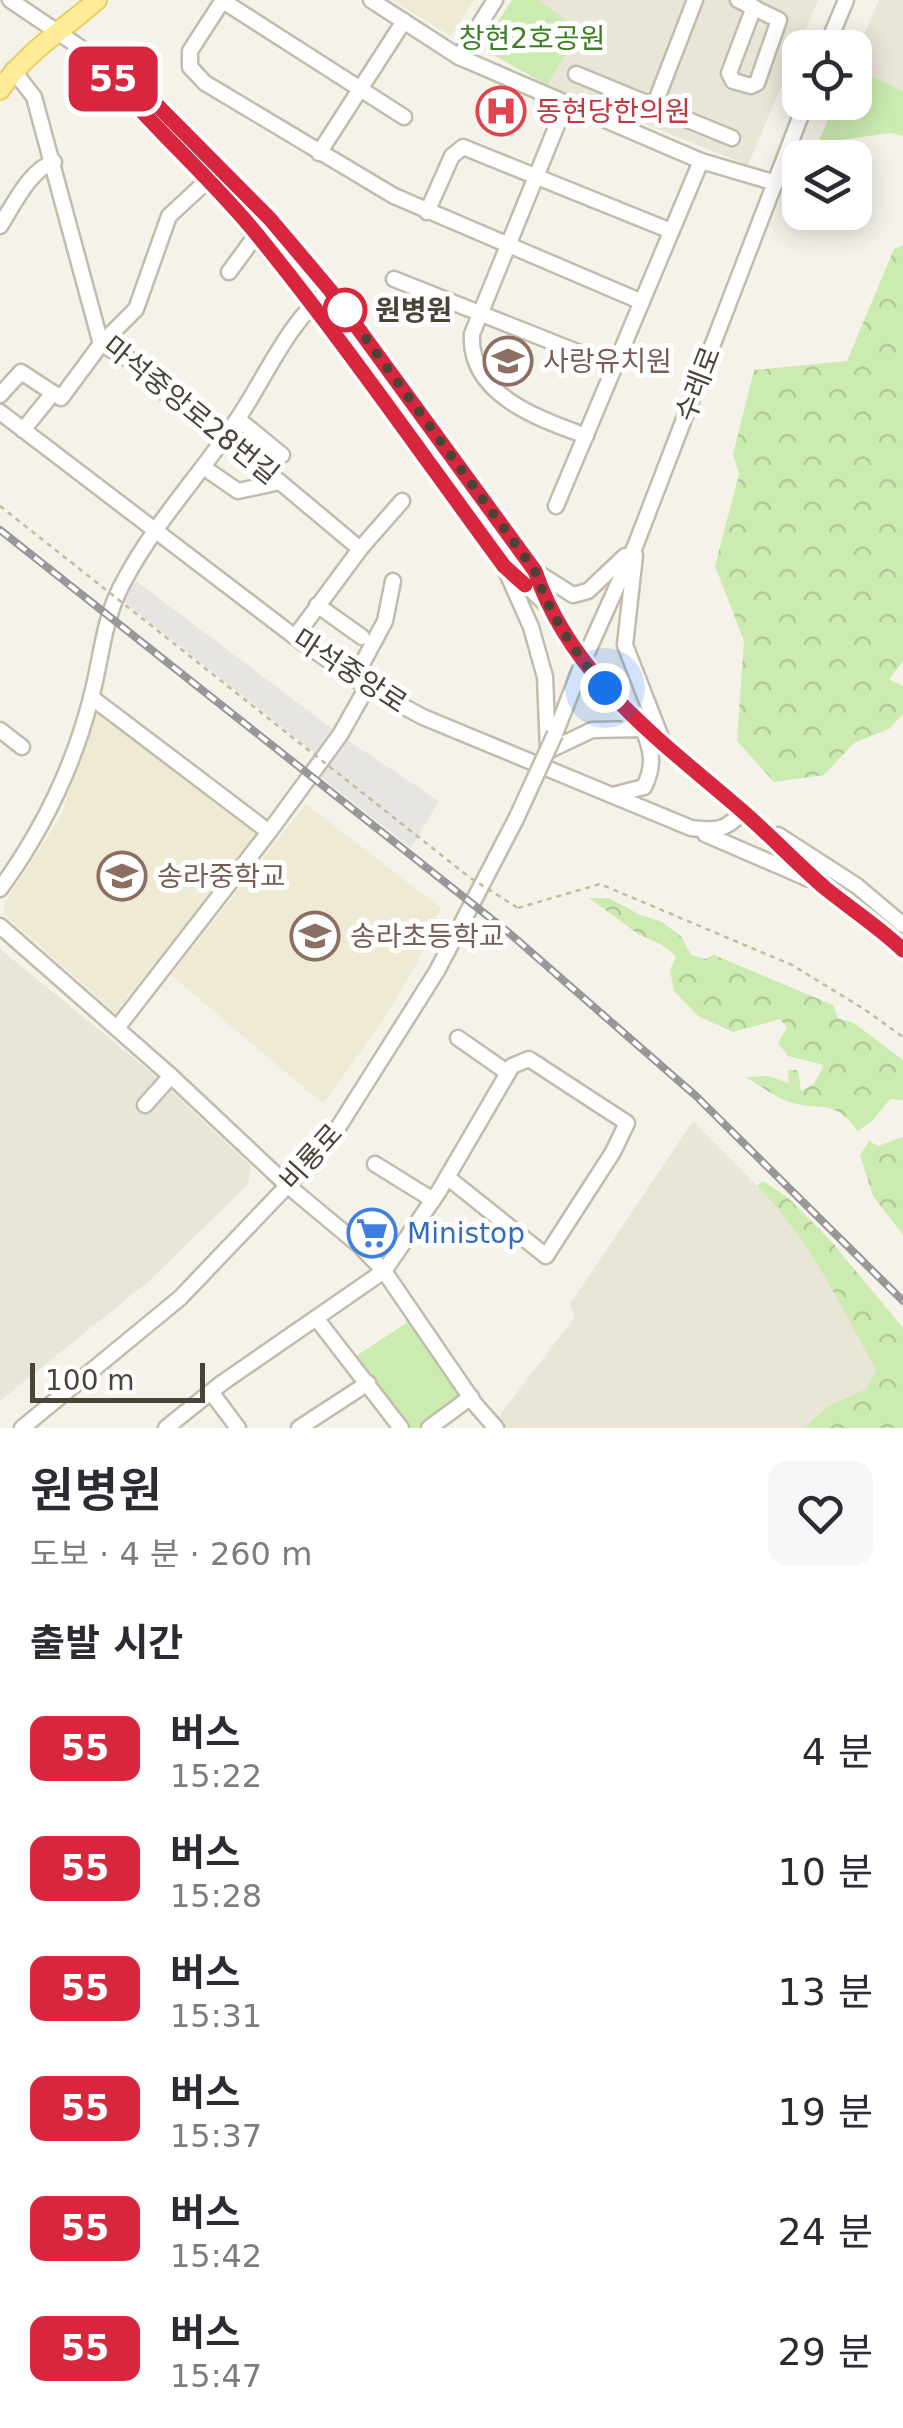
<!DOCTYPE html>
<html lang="ko">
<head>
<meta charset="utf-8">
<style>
  :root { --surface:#fff; --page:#f7f7f7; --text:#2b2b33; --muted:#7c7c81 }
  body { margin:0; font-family:"DejaVu Sans","Noto Sans KR",sans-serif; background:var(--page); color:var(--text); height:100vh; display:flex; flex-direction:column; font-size:38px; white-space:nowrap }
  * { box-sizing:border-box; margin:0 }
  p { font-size:32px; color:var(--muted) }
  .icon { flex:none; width:55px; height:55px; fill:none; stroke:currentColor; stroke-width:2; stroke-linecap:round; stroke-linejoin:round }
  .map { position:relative; height:1428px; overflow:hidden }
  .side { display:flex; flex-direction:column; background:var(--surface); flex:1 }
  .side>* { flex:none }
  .badge { padding:0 20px; border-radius:15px; font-size:35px; line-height:65px }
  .fabs { position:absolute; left:782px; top:30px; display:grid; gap:20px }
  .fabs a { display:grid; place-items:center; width:90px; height:90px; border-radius:20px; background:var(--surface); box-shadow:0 5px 25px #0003; font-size:50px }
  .scale { position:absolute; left:30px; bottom:25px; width:175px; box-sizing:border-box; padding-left:10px; border:5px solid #494437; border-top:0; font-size:28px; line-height:35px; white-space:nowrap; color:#494437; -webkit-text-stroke:8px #fff; paint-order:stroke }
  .you { position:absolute; width:50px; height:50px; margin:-25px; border:8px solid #fff; border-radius:50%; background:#1a73e8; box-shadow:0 0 0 15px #1a73e833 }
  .map>.badge { position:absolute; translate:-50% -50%; box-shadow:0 0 0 5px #fff }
  h2 { padding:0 30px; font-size:38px; line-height:90px }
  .round { display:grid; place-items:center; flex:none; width:105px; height:105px; border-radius:20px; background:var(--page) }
  .headline { display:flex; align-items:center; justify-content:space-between; height:170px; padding:0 30px }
  h1 { font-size:48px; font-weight:600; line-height:75px }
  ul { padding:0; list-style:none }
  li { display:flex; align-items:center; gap:30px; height:120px; padding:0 30px }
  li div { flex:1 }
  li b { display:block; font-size:38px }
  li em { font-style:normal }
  li .badge { min-width:110px; font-weight:700; text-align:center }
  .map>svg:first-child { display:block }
  .residential { fill:#e9e5d7 }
  .education { fill:#efead3 }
  .forest { fill:url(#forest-crowns) }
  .park { fill:#cbebb1 }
  .parking { fill:#e6e5e1 }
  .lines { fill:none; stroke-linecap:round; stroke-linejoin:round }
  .minor-casing { stroke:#c1bcab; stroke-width:19 }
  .major-casing { stroke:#e9ce63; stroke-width:22 }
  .path { stroke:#c4ba9c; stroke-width:2.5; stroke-dasharray:5 5; stroke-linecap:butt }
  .minor { stroke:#fff; stroke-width:14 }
  .major { stroke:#ffec98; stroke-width:18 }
  .rail-casing { stroke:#989898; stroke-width:8 }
  .rail { stroke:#fff; stroke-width:4; stroke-dasharray:11; stroke-linecap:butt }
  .minor-bridge-casing { stroke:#c1bcab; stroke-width:19; stroke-linecap:butt }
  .path-bridge { stroke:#c4ba9c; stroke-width:2.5; stroke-dasharray:5 5; stroke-linecap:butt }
  .minor-bridge { stroke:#fff; stroke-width:14 }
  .line-casing { stroke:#fff; stroke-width:22 }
  .line { stroke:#d7263d; stroke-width:15 }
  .walk { stroke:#494437; stroke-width:10; stroke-dasharray:0 18 }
  .stop-dot { fill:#fff; stroke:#d7263d; stroke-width:5 }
  .labels { text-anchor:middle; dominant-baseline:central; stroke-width:10; stroke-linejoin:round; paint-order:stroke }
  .park-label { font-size:28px; fill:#3f7f27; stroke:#fff }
  .health-label { font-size:28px; fill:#be3a42; stroke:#fff; text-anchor:start }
  .stop-label { font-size:28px; font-weight:bold; fill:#494437; stroke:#fff; text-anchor:start }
  .education-label { font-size:28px; fill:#785e54; stroke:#fff; text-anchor:start }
  .street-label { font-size:28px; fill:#494437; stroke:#fff }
  .shop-label { font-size:28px; fill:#366cbe; stroke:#fff; text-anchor:start }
</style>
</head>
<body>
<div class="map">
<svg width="903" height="1428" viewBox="0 0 903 1428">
  <defs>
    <pattern id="forest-crowns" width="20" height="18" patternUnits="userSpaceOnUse" patternTransform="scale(2.5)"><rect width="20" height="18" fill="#cbebb1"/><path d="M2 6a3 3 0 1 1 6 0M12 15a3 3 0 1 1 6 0" fill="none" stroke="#b0cb99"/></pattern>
  </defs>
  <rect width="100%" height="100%" fill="#f5f3e9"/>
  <g class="residential">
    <path d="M538 0H818L748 165 547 85 579 30Z"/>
    <path d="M879 0H903V91L855 68V55Z"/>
    <path d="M0 949 153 1074 251 1166 248 1184 149 1281 0 1401Z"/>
    <path d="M693 1121 786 1215 828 1280 876 1370 866 1389 828 1406 804 1428H505L497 1419 574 1318 570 1304Z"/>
  </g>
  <g class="education">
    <path d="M393 0H474L451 36Z"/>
    <path d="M103 713 258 832 115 1013 4 914V904L62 814 93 714Z"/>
    <path d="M306 804 441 908 417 963 386 1016 323 1104 171 975Z"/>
  </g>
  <g class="forest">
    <path d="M903 245V661L889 679 903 686V714L889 729 854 743 824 775 774 782 737 741 744 641 715 566 739 474 733 454 754 370 847 361 894 249Z"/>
    <path d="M589 898H609L640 915 662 922 681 936 691 955 705 959 714 955 833 1005 838 1018 854 1023 903 1060V1100L890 1099 873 1120 858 1131C832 1096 821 1113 787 1101 773 1096 759 1084 745 1077L768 1076 789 1083 788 1070H798L801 1091 814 1084 824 1065 788 1056 778 1043 787 1028 780 1019 733 1032 698 1016 674 991 670 970 676 956 662 945 638 934Z"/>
    <path d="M903 1137V1235L873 1196 860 1155 869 1141 878 1146Z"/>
    <path d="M763 1181 787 1197 831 1241 903 1328V1428H804L828 1406 866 1389 876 1370C840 1305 810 1239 757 1186Z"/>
  </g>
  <g class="park">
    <path d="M512 0H538L580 30 547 85 481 48Z"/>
    <path d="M855 68 903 91V136L891 133 818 143 835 103 855 102Z"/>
    <path d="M414 1318 471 1397 429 1428H401L350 1360Z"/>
  </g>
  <path class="parking" d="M136 581 340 735 439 801 411 848 317 774 324 760 120 599Z"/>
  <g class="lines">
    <g class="minor-casing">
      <g id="minor">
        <path d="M10 0 81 48 104 69 132 102 209 179 334 331 505 566 545 603"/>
        <path d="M223 0 190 51V67L205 83 394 196 642 302"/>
        <path d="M371 0 459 57 701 161 776 183"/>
        <path d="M738 0 779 20 757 83 751 86 733 81 729 73 754 7"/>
        <path d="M223 1 404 117"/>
        <path d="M826 48 846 0"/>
        <path d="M459 57 495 0"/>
        <path d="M104 69 143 90 270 219 330 290 535 571C571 677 660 741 741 810 770 835 796 864 825 888 851 909 879 927 903 950"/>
        <path d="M13 70 34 97 101 344 157 375 165 393 280 482 360 549"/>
        <path d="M576 74 732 138"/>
        <path d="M566 103 472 334C468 395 540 419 586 436"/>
        <path d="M654 106 695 0"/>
        <path d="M319 153 404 21"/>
        <path d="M427 212 452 156 463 147 671 231"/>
        <path d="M0 226C13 206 30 169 54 162"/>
        <path d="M229 272 257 234"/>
        <path d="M394 279 615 367"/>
        <path d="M0 395 21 372 61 398 101 344 136 309 169 216 209 179"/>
        <path d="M0 412 295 637 367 687 423 717 691 828C716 831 726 831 743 811"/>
        <path d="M238 419 282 455"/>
        <path d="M23 430 53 393"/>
        <path d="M203 467 238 491 280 482"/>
        <path d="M556 506 701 161"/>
        <path d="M635 555 625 645 664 745"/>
        <path d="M535 571 573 595 588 591 625 556"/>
        <path d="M507 573 531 627 545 677 548 751 592 730 643 729C652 751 655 765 644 787L613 795"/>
        <path d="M317 605 362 637"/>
        <path d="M295 637 360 549 402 501"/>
        <path d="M354 679 385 621 393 581"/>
        <path d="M91 697 269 832 117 1028"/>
        <path d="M0 730 22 747"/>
        <path d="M555 734 583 662 636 544 806 102"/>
        <path d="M269 832 340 735 367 687"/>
        <path d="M705 834 809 879"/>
        <path d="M778 835 857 886 903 925"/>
        <path d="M0 889C43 830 73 768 91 698 102 657 103 618 124 581 156 520 205 470 242 412 268 372 291 318 330 290"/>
        <path d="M0 926 171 1076 287 1185 359 1245 384 1271 475 1404 496 1428"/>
        <path d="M458 1038 508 1073"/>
        <path d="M145 1105 171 1076"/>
        <path d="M375 1164 433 1200"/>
        <path d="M316 1318 401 1428"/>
        <path d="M211 1392 238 1428"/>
        <path d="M22 1428 180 1298 329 1142 437 971 516 819"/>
        <path d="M166 1428 222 1383 384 1271 439 1191 512 1066 529 1059 627 1123 613 1152 546 1256 447 1177"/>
        <path d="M299 1428 368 1383"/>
        <path d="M429 1428 471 1397"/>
      </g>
    </g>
    <g class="major-casing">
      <path id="major" d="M0 90C26 52 63 30 97 0"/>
    </g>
    <path class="path" d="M518 908 600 884 792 965 864 1009 903 1037"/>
    <use href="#minor" class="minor"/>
    <use href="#major" class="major"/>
    <g class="rail-casing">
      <path id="rail" d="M0 530 508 932 696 1096 903 1301"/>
    </g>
    <use href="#rail" class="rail"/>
    <g class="minor-bridge-casing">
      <path id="minor-bridge" d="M516 819 555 734"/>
    </g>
    <path class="path-bridge" d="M0 506 469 877 518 908"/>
    <use href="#minor-bridge" class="minor-bridge"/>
  </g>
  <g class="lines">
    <g class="line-casing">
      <path id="line" d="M525 585 504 566C423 456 345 343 259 237 211 177 152 128 104 68L142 90 270 219 330 290 535 571C571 677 660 740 741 810 770 835 796 863 825 888 851 909 879 927 903 950"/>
    </g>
    <use href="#line" class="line"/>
    <path class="walk" d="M345 310 535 571C550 616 575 653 605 688"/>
  </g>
  <defs>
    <g id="hospital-ring" transform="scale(2.5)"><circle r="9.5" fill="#fff" stroke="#e0444e" stroke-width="1.5"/><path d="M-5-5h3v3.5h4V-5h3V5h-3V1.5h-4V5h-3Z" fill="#e0444e"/></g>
    <g id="school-ring" transform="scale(2.5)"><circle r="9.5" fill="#fff" stroke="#8d6e63" stroke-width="1.5"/><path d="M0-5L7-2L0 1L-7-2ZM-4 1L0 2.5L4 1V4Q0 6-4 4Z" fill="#8d6e63"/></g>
    <g id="supermarket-ring" transform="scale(2.5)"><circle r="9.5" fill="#fff" stroke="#3f7fe0" stroke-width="1.5"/><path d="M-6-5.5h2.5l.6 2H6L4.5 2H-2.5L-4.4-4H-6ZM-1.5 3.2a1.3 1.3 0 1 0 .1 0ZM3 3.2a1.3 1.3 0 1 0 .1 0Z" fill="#3f7fe0"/></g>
  </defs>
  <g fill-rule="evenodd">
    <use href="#hospital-ring" x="501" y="111"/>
    <use href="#school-ring" x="508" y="361"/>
    <use href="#school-ring" x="122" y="876"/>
    <use href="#school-ring" x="315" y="936"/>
    <use href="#supermarket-ring" x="372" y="1233"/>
  </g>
  <circle class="stop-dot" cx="345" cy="310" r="20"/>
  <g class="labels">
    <g class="park-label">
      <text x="532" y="38">창현2호공원</text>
    </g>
    <g class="health-label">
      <text x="536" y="111">동현당한의원</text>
    </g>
    <g class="stop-label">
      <text x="375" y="310">원병원</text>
    </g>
    <g class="education-label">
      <text x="543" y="361">사랑유치원</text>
      <text x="157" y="876">송라중학교</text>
      <text x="350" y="936">송라초등학교</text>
    </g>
    <g class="street-label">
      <text transform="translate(698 384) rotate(-69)">수레로</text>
      <text transform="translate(191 410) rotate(39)">마석중앙로28번길</text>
      <text transform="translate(350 671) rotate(33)">마석중앙로</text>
      <text transform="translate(311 1157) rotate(-48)">비룡로</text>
    </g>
    <g class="shop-label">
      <text x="407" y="1233">Ministop</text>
    </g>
  </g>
</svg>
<div class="fabs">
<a><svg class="icon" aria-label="locate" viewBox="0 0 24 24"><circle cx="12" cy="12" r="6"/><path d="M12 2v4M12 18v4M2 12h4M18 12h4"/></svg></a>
<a><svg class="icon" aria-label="layers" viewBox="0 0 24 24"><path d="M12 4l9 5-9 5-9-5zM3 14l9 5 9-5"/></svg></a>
</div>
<div class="scale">100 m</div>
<div class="you" style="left:605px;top:688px"></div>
<b class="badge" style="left:113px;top:79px;background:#d7263d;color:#fff">55</b>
</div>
<section class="side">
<div class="headline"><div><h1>원병원</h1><p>도보 · 4 분 · 260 m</p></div><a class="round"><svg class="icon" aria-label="heart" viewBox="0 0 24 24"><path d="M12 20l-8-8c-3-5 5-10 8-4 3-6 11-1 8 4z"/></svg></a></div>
<h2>출발 시간</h2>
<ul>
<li><span class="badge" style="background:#d7263d;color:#fff">55</span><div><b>버스</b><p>15:22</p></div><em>4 분</em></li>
<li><span class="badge" style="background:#d7263d;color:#fff">55</span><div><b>버스</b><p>15:28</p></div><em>10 분</em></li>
<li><span class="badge" style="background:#d7263d;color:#fff">55</span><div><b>버스</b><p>15:31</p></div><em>13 분</em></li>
<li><span class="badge" style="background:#d7263d;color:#fff">55</span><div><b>버스</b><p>15:37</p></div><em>19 분</em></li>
<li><span class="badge" style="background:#d7263d;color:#fff">55</span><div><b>버스</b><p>15:42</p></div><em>24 분</em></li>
<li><span class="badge" style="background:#d7263d;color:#fff">55</span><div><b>버스</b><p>15:47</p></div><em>29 분</em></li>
</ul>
</section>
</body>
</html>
